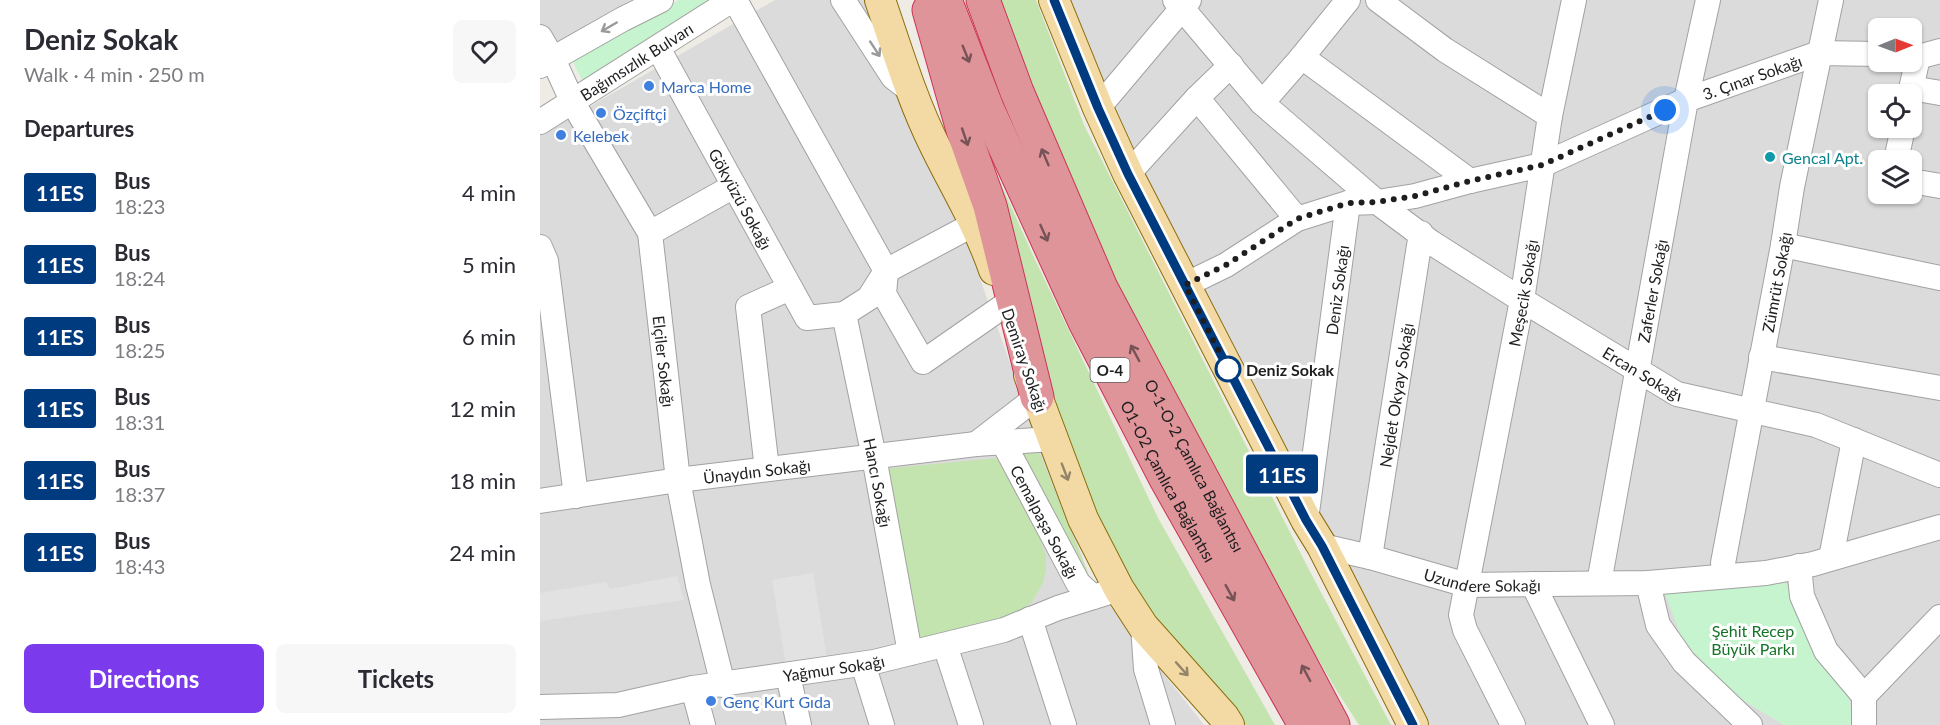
<!DOCTYPE html>
<html lang="en">
<head>
<meta charset="utf-8">
<style>
  :root { --surface:#fff; --page:#f7f7f7; --text:#2b2b33; --muted:#7c7c81; --accent:#7c3aed }
  body { margin:0; font-family:Lato,sans-serif; background:var(--page); color:var(--text); height:100vh; display:flex; flex-direction:column; font-size:22px; white-space:nowrap }
  * { box-sizing:border-box; margin:0 }
  p { font-size:20px; color:var(--muted) }
  .icon { flex:none; width:33px; height:33px; fill:none; stroke:currentColor; stroke-width:2; stroke-linecap:round; stroke-linejoin:round }
  .map { position:relative; flex:1; overflow:hidden }
  .details { display:flex; flex-direction:column; background:var(--surface); width:540px }
  .details>* { flex:none }
  .badge { padding:0 12px; border-radius:4px; font-size:21px; line-height:39px }
  .needle { width:39px; rotate:89deg }
  .buttons { position:absolute; left:1328px; top:18px; display:grid; gap:12px }
  .buttons a { display:grid; place-items:center; width:54px; height:54px; border-radius:9px; background:var(--surface); box-shadow:0 2px 4px #0004; font-size:30px }
  .you { position:absolute; width:30px; height:30px; margin:-15px; border:4px solid #fff; border-radius:50%; background:#1a73e8; box-shadow:0 0 0 9px #1a73e833 }
  .map>.badge { position:absolute; translate:-50% -50%; box-shadow:0 0 0 3px #fff }
  h2 { padding:0 24px; font-size:22px; line-height:54px }
  .round { display:grid; place-items:center; flex:none; width:63px; height:63px; border-radius:9px; background:var(--page) }
  .headline { display:flex; align-items:center; justify-content:space-between; height:102px; padding:0 24px }
  h1 { font-size:28px; font-weight:700; line-height:45px }
  .primary-button { display:flex; gap:12px; margin-top:auto; padding:12px 24px }
  .primary-button a { flex:1; height:69px; border-radius:9px; background:var(--accent); color:#fff; font-size:24px; font-weight:700; line-height:69px; text-align:center }
  .primary-button a+a { background:var(--page); color:var(--text) }
  ul { padding:0; list-style:none }
  li { display:flex; align-items:center; gap:18px; height:72px; padding:0 24px }
  li div { flex:1 }
  li b { display:block; font-size:22px }
  li em { font-style:normal }
  li .badge { min-width:66px; font-weight:700; text-align:center }
  main { display:flex; flex:1; min-height:0 }
  .map>svg:first-child { display:block }
  .residential { fill:#dcdbdb; fill-rule:evenodd }
  .grass { fill:#c4e4af }
  .park { fill:#c6f4ce }
  .parking { fill:#e2e2e2 }
  .lines { fill:none; stroke-linecap:round; stroke-linejoin:round }
  .minor-casing { stroke:#a2a2a2; stroke-width:26 }
  .major-casing { stroke:#8b6e0d; stroke-width:32 }
  .highway-casing { stroke:#cb3458; stroke-width:35 }
  .minor { stroke:#fff; stroke-width:24 }
  .major { stroke:#f3daa5; stroke-width:30 }
  .highway { stroke:#df949a; stroke-width:33 }
  .oneway { stroke:#9a9a9a }
  .oneway2 { stroke:#755356 }
  .oneway3 { stroke:#938568 }
  .line-casing { stroke:#fff; stroke-width:14 }
  .line { stroke:#003b80; stroke-width:9 }
  .walk { stroke:#1e1e1e; stroke-width:6; stroke-dasharray:0 10.8 }
  .shop-dot { fill:#3f7fe0; stroke:#fff; stroke-width:2 }
  .culture-dot { fill:#0f9aa8; stroke:#fff; stroke-width:2 }
  .stop-dot { fill:#fff; stroke:#003b80; stroke-width:3 }
  .labels { text-anchor:middle; dominant-baseline:central; stroke-width:6; stroke-linejoin:round; paint-order:stroke }
  .shield { fill:#fff; stroke:#626262; stroke-width:1.5 }
  .shield-label { font-size:15px; font-weight:bold; fill:#1e1e1e }
  .street-label { font-size:16px; fill:#1e1e1e; stroke:#fff }
  .shop-label { font-size:16px; fill:#366cbe; stroke:#fff; text-anchor:start }
  .culture-label { font-size:16px; fill:#0d838f; stroke:#fff; text-anchor:start }
  .stop-label { font-size:16px; font-weight:bold; fill:#1e1e1e; stroke:#fff; text-anchor:start }
  .park-label { font-size:16px; fill:#157327; stroke:#fff }
</style>
</head>
<body>
<main>
<section class="details">
<div class="headline"><div><h1>Deniz Sokak</h1><p>Walk · 4 min · 250 m</p></div><a class="round"><svg class="icon" aria-label="heart" viewBox="0 0 24 24"><path d="M12 20l-8-8c-3-5 5-10 8-4 3-6 11-1 8 4z"/></svg></a></div>
<h2>Departures</h2>
<ul>
<li><span class="badge" style="background:#003b80;color:#fff">11ES</span><div><b>Bus</b><p>18:23</p></div><em>4 min</em></li>
<li><span class="badge" style="background:#003b80;color:#fff">11ES</span><div><b>Bus</b><p>18:24</p></div><em>5 min</em></li>
<li><span class="badge" style="background:#003b80;color:#fff">11ES</span><div><b>Bus</b><p>18:25</p></div><em>6 min</em></li>
<li><span class="badge" style="background:#003b80;color:#fff">11ES</span><div><b>Bus</b><p>18:31</p></div><em>12 min</em></li>
<li><span class="badge" style="background:#003b80;color:#fff">11ES</span><div><b>Bus</b><p>18:37</p></div><em>18 min</em></li>
<li><span class="badge" style="background:#003b80;color:#fff">11ES</span><div><b>Bus</b><p>18:43</p></div><em>24 min</em></li>
</ul>
<div class="primary-button"><a>Directions</a><a>Tickets</a></div>
</section>
<div class="map">
<svg width="1400" height="725" viewBox="0 0 1400 725">
  <rect width="100%" height="100%" fill="#eeece5"/>
  <g class="residential">
    <path d="M0 0H90L0 51Z"/>
    <path d="M235 0H329L414 206 480 391 552 583 664 725H0V135Z"/>
    <path d="M530 0H1400V725H889L783 527 557 78ZM1338 28H1371V62H1338ZM1338 94H1371V128H1338ZM1338 160H1371V194H1338Z"/>
  </g>
  <g class="grass">
    <path d="M459 0H496L544 125 765 562 851 725H819L795 688 708 540 602 339 545 218Z"/>
    <path d="M435 126 491 251 618 518 735 725H701L676 688 596 594 552 517 509 387Z"/>
    <path d="M498 449 552 583 478 450Z"/>
    <path d="M457 458 500 539 506 556V570L503 583 492 602 472 619 376 648 343 469Z"/>
  </g>
  <g class="park">
    <path d="M139 0H183L44 84 32 60Z"/>
    <path d="M1245 581 1276 651 1308 690 1313 725H1244L1197 697 1142 640 1123 587Z"/>
  </g>
  <g class="parking">
    <path d="M273 573 287 658 246 665 232 580Z"/>
    <path d="M137 576 144 600 0 621V593L66 582 70 589Z"/>
  </g>
  <g class="lines">
    <g class="minor-casing">
      <g id="minor">
        <path d="M195 0 346 271 344 294 383 362 465 305"/>
        <path d="M303 0 353 77 371 91"/>
        <path id="s1" d="M635 0 722 103 837 202 892 243 982 300 1137 394 1276 425 1400 475"/>
        <path d="M838 0 905 50 1010 116"/>
        <path id="s2" d="M0 37 13 59 33 103 110 233 138 480 158 585 183 685"/>
        <path id="s3" d="M118 48 267 318 304 314 329 298 346 271 436 223"/>
        <path d="M762 57 930 181"/>
        <path d="M1371 57H1378L1400 51"/>
        <path d="M0 66 83 19 121 0"/>
        <path d="M1371 88 1400 93"/>
        <path d="M1370 94 1378 57"/>
        <path d="M657 98 757 219"/>
        <path d="M722 103 762 57 808 0"/>
        <path d="M558 108 649 0"/>
        <path id="s4" d="M0 122 192 0"/>
        <path d="M1356 160 1363 128"/>
        <path d="M588 174 657 98 691 65"/>
        <path d="M1371 181 1400 186"/>
        <path d="M110 233 194 186"/>
        <path d="M1243 245 1400 278"/>
        <path d="M0 247 6 261 36 496"/>
        <path id="s5" d="M645 285 686 265 757 219 808 203 837 202 875 196 930 181 1002 165 1146 100 1279 53 1338 54"/>
        <path id="s6" d="M304 314 334 457 370 653"/>
        <path d="M1221 357 1400 388"/>
        <path id="s7" d="M463 442 538 583 553 597"/>
        <path d="M436 444 497 397"/>
        <path d="M227 469 208 307 250 288"/>
        <path id="s8" d="M0 501 138 480 312 459 436 444 512 439"/>
        <path id="s9" d="M766 520 808 203"/>
        <path id="s10" d="M782 546 830 557 927 585 1108 583 1226 573 1273 564 1400 527"/>
        <path id="s11" d="M830 557 881 233"/>
        <path d="M1291 558 1314 440"/>
        <path id="s12" d="M1183 563 1243 245 1252 187 1291 0"/>
        <path d="M1259 566 1262 596 1286 651 1324 696"/>
        <path id="s13" d="M1059 583 1146 100 1168 0"/>
        <path d="M1108 583 1118 625 1144 662 1210 725"/>
        <path d="M993 584 1062 725"/>
        <path d="M490 619 524 725"/>
        <path d="M603 626 606 669 623 725"/>
        <path d="M405 645 431 725"/>
        <path d="M323 664 342 725"/>
        <path d="M248 675 259 725"/>
        <path d="M153 688 163 725"/>
        <path id="s14" d="M0 707 78 705 153 688 334 662 464 630 518 608 579 589"/>
        <path id="s15" d="M973 725 925 630 921 615 982 300 1010 116 1034 0"/>
        <path d="M1324 725V696L1400 617"/>
      </g>
    </g>
    <g class="major-casing">
      <g id="major">
        <path d="M340 0C357 49 372 100 395 146 415 187 439 226 454 270"/>
        <path d="M514 0 558 108 588 174 766 520 782 546 873 725"/>
        <path d="M489 375 543 519 579 589 603 626 684 717 689 725"/>
      </g>
    </g>
    <g class="highway-casing">
      <g id="highway">
        <path id="s16" d="M405 0 447 108 545 322 626 479 765 725"/>
        <path id="s17" d="M443 0 477 92 561 288 793 725"/>
        <path d="M389 10 423 130 450 206 497 397"/>
      </g>
    </g>
    <use href="#minor" class="minor"/>
    <use href="#major" class="major"/>
    <use href="#highway" class="highway"/>
  </g>
  <defs><path id="oneway-shaft" d="M-6 0H5M1.5-3L5.5 0L1.5 3" fill="none" stroke-width="1.6" stroke-linecap="round" stroke-linejoin="round" transform="scale(1.5)"/></defs>
  <g class="oneway">
    <use href="#oneway-shaft" transform="translate(69 27) rotate(150)"/>
    <use href="#oneway-shaft" transform="translate(335 49) rotate(57)"/>
  </g>
  <g class="oneway2">
    <use href="#oneway-shaft" transform="translate(426 54) rotate(68)"/>
    <use href="#oneway-shaft" transform="translate(425 137) rotate(71)"/>
    <use href="#oneway-shaft" transform="translate(505 157) rotate(-113)"/>
    <use href="#oneway-shaft" transform="translate(504 233) rotate(66)"/>
    <use href="#oneway-shaft" transform="translate(595 353) rotate(-118)"/>
    <use href="#oneway-shaft" transform="translate(690 593) rotate(61)"/>
    <use href="#oneway-shaft" transform="translate(766 673) rotate(-118)"/>
  </g>
  <g class="oneway3">
    <use href="#oneway-shaft" transform="translate(525 472) rotate(69)"/>
    <use href="#oneway-shaft" transform="translate(642 669) rotate(48)"/>
  </g>
  <g class="lines">
    <g class="line-casing">
      <path id="line" d="M514 0 558 108 588 174 766 520 782 546 873 725"/>
    </g>
    <use href="#line" class="line"/>
    <path class="walk" d="M688 369 645 285 686 265 757 219 808 203 837 202 875 196 930 181 1002 165 1125 110"/>
  </g>
  <g class="shop-dot">
    <circle cx="109" cy="86" r="6"/>
    <circle cx="61" cy="113" r="6"/>
    <circle cx="21" cy="135" r="6"/>
    <circle cx="171" cy="701" r="6"/>
  </g>
  <circle class="culture-dot" cx="1230" cy="157" r="6"/>
  <circle class="stop-dot" cx="688" cy="369" r="12"/>
  <g class="labels">
    <rect class="shield" x="550.5" y="358" width="39" height="24" rx="4.5"/>
    <g class="shield-label">
      <text x="570" y="370">O-4</text>
    </g>
    <g class="street-label">
      <text stroke="none"><textPath href="#s4" startOffset="114">Bağımsızlık Bulvarı</textPath></text>
      <text stroke="none"><textPath href="#s5" startOffset="610">3. Çınar Sokağı</textPath></text>
      <text stroke="none"><textPath href="#s3" startOffset="172">Gökyüzü Sokağı</textPath></text>
      <text stroke="none"><textPath href="#s12" startOffset="286">Zümrüt Sokağı</textPath></text>
      <text stroke="none"><textPath href="#s9" startOffset="232">Deniz Sokağı</textPath></text>
      <text stroke="none"><textPath href="#s13" startOffset="297">Zaferler Sokağı</textPath></text>
      <text stroke="none"><textPath href="#s15" startOffset="450">Meşecik Sokağı</textPath></text>
      <text transform="translate(485 360) rotate(71)">Demiray Sokağı</text>
      <text stroke="none"><textPath href="#s2" startOffset="354">Elçiler Sokağı</textPath></text>
      <text stroke="none"><textPath href="#s1" startOffset="603">Ercan Sokağı</textPath></text>
      <text stroke="none"><textPath href="#s11" startOffset="164">Nejdet Okyay Sokağı</textPath></text>
      <text stroke="none"><textPath href="#s17" startOffset="512">O-1-O-2 Çamlıca Bağlantısı</textPath></text>
      <text stroke="none"><textPath href="#s8" startOffset="219">Ünaydın Sokağı</textPath></text>
      <text stroke="none"><textPath href="#s16" startOffset="531">O1-O2 Çamlıca Bağlantısı</textPath></text>
      <text stroke="none"><textPath href="#s6" startOffset="172">Hancı Sokağı</textPath></text>
      <text stroke="none"><textPath href="#s7" startOffset="90">Cemalpaşa Sokağı</textPath></text>
      <text stroke="none"><textPath href="#s10" startOffset="165">Uzundere Sokağı</textPath></text>
      <text stroke="none"><textPath href="#s14" startOffset="297">Yağmur Sokağı</textPath></text>
    </g>
    <g class="shop-label">
      <text x="121" y="86">Marca Home</text>
      <text x="73" y="113">Özçiftçi</text>
      <text x="33" y="135">Kelebek</text>
      <text x="183" y="701">Genç Kurt Gıda</text>
    </g>
    <g class="culture-label">
      <text x="1242" y="157">Gencal Apt.</text>
    </g>
    <g class="stop-label">
      <text x="706" y="369">Deniz Sokak</text>
    </g>
    <g class="park-label">
      <text x="1213" y="630">Şehit Recep<tspan x="1213" dy="18">Büyük Parkı</tspan></text>
    </g>
  </g>
</svg>
<div class="buttons">
<a><svg class="needle" viewBox="-14 -14 28 28"><path d="M0-13l5 13h-10z" fill="#e53935"/><path d="M0 13l5-13h-10z" fill="#7c7c81"/></svg></a>
<a><svg class="icon" aria-label="locate" viewBox="0 0 24 24"><circle cx="12" cy="12" r="6"/><path d="M12 2v4M12 18v4M2 12h4M18 12h4"/></svg></a>
<a><svg class="icon" aria-label="layers" viewBox="0 0 24 24"><path d="M12 4l9 5-9 5-9-5zM3 14l9 5 9-5"/></svg></a>
</div>
<div class="you" style="left:1125px;top:110px"></div>
<b class="badge" style="left:742px;top:474px;background:#003b80;color:#fff">11ES</b>
</div>
</main>
</body>
</html>
